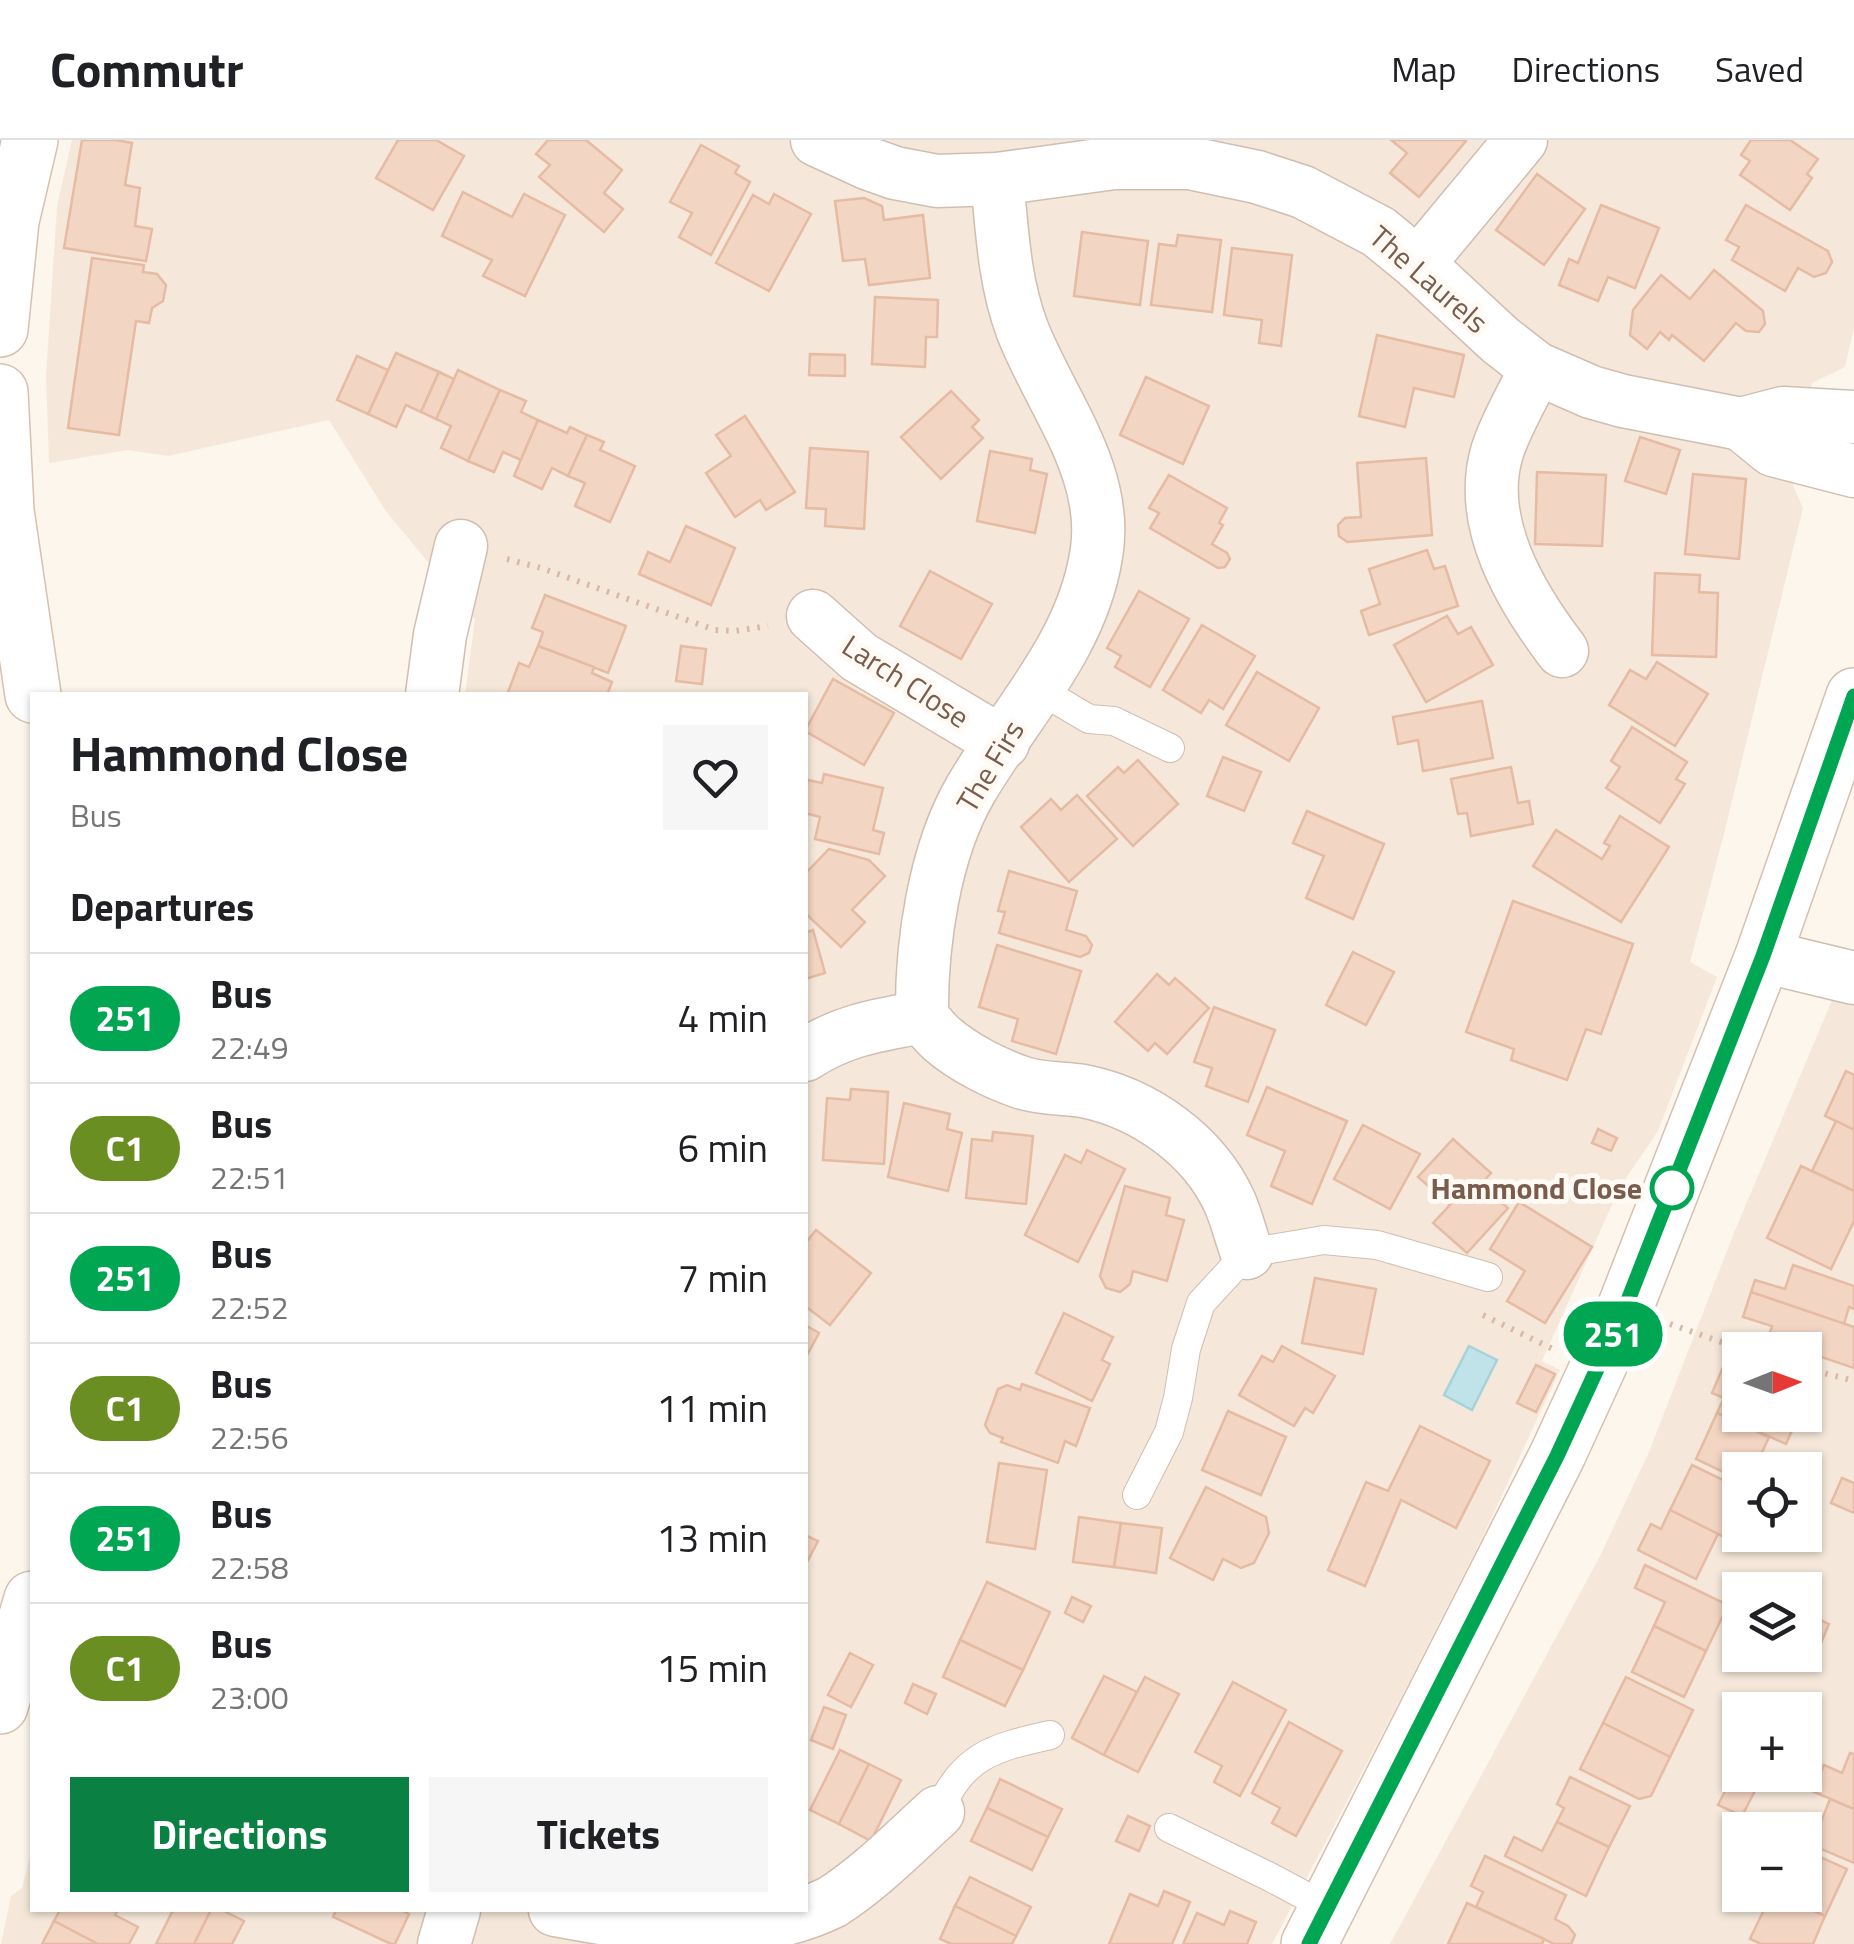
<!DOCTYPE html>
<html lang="en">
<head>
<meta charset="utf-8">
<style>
  :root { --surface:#fff; --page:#f6f6f6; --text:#202124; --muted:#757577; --line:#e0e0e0; --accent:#0b8043 }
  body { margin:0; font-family:"Titillium Web",sans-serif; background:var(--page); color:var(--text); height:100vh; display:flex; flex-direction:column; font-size:38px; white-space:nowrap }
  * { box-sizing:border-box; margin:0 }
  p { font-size:32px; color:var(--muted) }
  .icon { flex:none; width:55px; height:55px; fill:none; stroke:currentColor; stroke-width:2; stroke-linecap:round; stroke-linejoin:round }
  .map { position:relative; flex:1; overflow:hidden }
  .drawer { position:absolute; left:30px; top:552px; width:778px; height:1220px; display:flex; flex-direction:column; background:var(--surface); border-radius:0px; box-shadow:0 2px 8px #0004 }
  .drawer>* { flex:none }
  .badge { padding:0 20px; border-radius:32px; font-size:35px; line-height:65px }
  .needle { width:65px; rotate:89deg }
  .fabs { position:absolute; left:1722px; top:1192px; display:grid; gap:20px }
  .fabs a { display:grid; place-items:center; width:100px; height:100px; border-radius:0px; background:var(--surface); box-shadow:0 2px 8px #0004; font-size:50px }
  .map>.badge { position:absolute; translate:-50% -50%; box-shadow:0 0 0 5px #fff }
  h2 { padding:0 40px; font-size:38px; line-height:90px }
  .round { display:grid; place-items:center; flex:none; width:105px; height:105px; border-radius:0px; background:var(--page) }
  .headline { display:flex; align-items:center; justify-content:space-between; height:170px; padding:0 40px }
  h1 { font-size:48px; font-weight:700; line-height:75px }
  .button { display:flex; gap:20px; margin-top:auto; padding:20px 40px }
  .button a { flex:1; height:115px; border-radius:0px; background:var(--accent); color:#fff; font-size:40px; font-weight:700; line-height:115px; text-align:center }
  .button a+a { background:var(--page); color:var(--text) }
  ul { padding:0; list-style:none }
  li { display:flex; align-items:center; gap:30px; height:130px; padding:0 40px; border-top:2px solid var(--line) }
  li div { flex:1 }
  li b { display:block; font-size:38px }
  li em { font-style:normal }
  li .badge { min-width:110px; font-weight:700; text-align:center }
  header { display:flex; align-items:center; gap:60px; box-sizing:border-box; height:140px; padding:0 50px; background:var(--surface); border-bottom:2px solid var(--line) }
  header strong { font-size:48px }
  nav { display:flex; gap:55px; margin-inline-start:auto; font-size:35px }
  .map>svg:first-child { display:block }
  .residential { fill:#f5e8da; fill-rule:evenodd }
  .water { fill:#bfe3e8; stroke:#a5d3da; stroke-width:2.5 }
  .building { fill:#f3d5c3; stroke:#e6bba3; stroke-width:2.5 }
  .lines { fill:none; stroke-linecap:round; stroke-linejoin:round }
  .lane-casing { stroke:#d1beb0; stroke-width:30 }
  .street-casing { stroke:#d1beb0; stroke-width:55 }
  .secondary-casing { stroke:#d6c0b0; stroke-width:58 }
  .path { stroke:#d9b8a5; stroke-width:6; stroke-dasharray:2.5 8; stroke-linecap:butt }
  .lane { stroke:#fff; stroke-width:28 }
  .street { stroke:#fff; stroke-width:52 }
  .secondary { stroke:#fff; stroke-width:55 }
  .line-casing { stroke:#fff; stroke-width:22 }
  .line { stroke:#00a651; stroke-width:15 }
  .stop-dot { fill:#fff; stroke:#00a651; stroke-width:5 }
  .labels { text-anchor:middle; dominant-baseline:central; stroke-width:10; stroke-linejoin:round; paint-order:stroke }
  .street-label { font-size:30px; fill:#7a5c4d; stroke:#fffaf3 }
  .stop-label { font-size:30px; font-weight:bold; fill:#7a5c4d; stroke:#fffaf3; text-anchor:end }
</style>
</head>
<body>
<header>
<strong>Commutr</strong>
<nav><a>Map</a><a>Directions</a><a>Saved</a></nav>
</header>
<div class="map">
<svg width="1854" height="1804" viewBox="0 0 1854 1804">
  <rect width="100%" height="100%" fill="#fdf6ec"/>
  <g class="residential">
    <path d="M72 0H1854V187L1845 227 1812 243 1793 346 1803 368 1724 694 1690 822 1717 837 1658 991 1620 1047 1542 1221 1560 1230 1483 1396 1399 1562 1272 1804H1L11 1756 22 1748 32 1710V1770H805V555H465L475 479 385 370 329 280 168 316 128 310 49 323 46 235 57 66Z"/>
    <path d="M1854 808V1804H1390L1599 1418 1649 1312 1734 1093ZM1740 1210H1805V1275H1740ZM1740 1330H1805V1395H1740ZM1740 1450H1805V1515H1740ZM1740 1570H1805V1635H1740ZM1740 1690H1805V1755H1740Z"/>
  </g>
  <path class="water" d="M1469 1206 1497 1220 1472 1270 1444 1255Z"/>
  <g class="building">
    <path d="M82 0H116L132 3 125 45 140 48 135 86 152 89 146 121 64 108Z"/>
    <path d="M398 0H436L464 16 433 70 376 38Z"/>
    <path d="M548 0H586L622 30 604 53 623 69 604 92 539 37 550 25 536 14Z"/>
    <path d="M1391 0H1465L1466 1 1419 57 1390 33 1407 13Z"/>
    <path d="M1751 0H1790L1818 19 1807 34 1812 38 1790 70 1740 35 1750 21 1741 15Z"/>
    <path d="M701 5 739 26 735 33 750 42 711 115 679 97 692 73 670 62Z"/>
    <path d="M1537 34 1585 69 1544 125 1496 90Z"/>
    <path d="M463 52 512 77 524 54 565 75 525 156 483 136 492 120 442 96Z"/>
    <path d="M774 54 811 74 769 151 716 123 753 55 769 64Z"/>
    <path d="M864 58 882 66 884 80 923 75 930 138 869 145 865 119 843 121 835 61Z"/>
    <path d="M1601 65 1659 88 1635 148 1608 137 1598 161 1559 145 1569 119 1578 123Z"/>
    <path d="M1746 65 1828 111 1832 122 1826 133 1814 137 1798 128 1785 151 1732 120 1739 107 1726 100Z"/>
    <path d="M1082 92 1148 101 1140 165 1074 156Z"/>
    <path d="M1178 95 1221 100 1212 172 1151 165 1159 104 1176 106Z"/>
    <path d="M1232 108 1292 115 1281 206 1259 203 1262 180 1224 175Z"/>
    <path d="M92 118 144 125 143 132 157 134 166 145 163 161 152 168 149 183 136 181 119 295 68 288Z"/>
    <path d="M1714 130 1763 171 1765 184 1759 192 1746 191 1736 183 1704 221 1672 195 1669 200 1660 192 1647 209 1630 195 1633 170 1661 135 1690 159Z"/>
    <path d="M875 157 938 160 937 197H926L925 227 872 224Z"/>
    <path d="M1377 195 1464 215 1454 257 1414 248 1405 287 1359 276Z"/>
    <path d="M396 213 439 232 421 272 406 265 396 287 368 274Z"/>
    <path d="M810 214 845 215V236L809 235Z"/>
    <path d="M357 216 388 230 368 274 337 260Z"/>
    <path d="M458 230 500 250 468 321 441 308 451 286 436 279Z"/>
    <path d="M439 232 454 239 436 279 421 272Z"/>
    <path d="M1146 237 1209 266 1183 324 1120 295Z"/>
    <path d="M500 250 526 261 521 272 538 280 521 320 503 312 494 332 468 321Z"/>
    <path d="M951 251 979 280 972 287 983 298 941 339 901 297Z"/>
    <path d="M745 276 795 352 766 370 760 360 735 377 706 333 731 316 716 295Z"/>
    <path d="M538 280 567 293 570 287 587 295 568 336 552 328 542 349 514 336Z"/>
    <path d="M587 295 604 302 600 310 635 326 610 382 575 366 585 343 568 336Z"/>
    <path d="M1640 297 1680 310 1666 354 1625 341Z"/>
    <path d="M810 308 868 312 864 389 825 386 826 369 806 368Z"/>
    <path d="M990 311 1032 319 1030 330 1047 334 1035 393 977 381Z"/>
    <path d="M1426 318 1432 395 1347 402 1339 396 1338 385 1345 378 1361 377 1357 323Z"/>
    <path d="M1537 332 1606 335 1602 406 1535 404Z"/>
    <path d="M1693 334 1746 339 1739 419 1685 414Z"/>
    <path d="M1169 335 1227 368 1219 383 1223 385 1212 404 1227 413 1230 419 1225 427 1218 428 1150 388 1159 373 1149 368Z"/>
    <path d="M686 386 735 408 711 465 639 434 648 412 670 422Z"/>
    <path d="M1427 410 1434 429 1445 426 1458 466 1369 495 1361 471 1380 464 1369 429Z"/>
    <path d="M930 431 992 464 961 519 900 486Z"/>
    <path d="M1655 433 1700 435 1699 452 1718 453 1716 517 1652 515Z"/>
    <path d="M1139 451 1189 479 1150 547 1115 527 1121 516 1107 508Z"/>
    <path d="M545 455 626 486 608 533 538 506 543 492 532 488Z"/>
    <path d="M1447 476 1458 494 1471 487 1493 525 1426 562 1394 505Z"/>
    <path d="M1202 485 1255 516 1223 569 1209 560 1201 573 1163 550Z"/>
    <path d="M538 506 594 527 592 533 612 542 607 555H507L519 523 529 527Z"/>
    <path d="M681 506 706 509 702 544 676 541Z"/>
    <path d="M1657 522 1708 554 1675 606 1609 565 1630 530 1646 539Z"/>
    <path d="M1257 532 1319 568 1289 621 1226 585Z"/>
    <path d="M833 539 894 573 864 625 805 591Z"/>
    <path d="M1482 561 1493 618 1423 631 1418 600 1398 604 1393 577Z"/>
    <path d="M1632 587 1687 622 1676 639 1685 644 1660 683 1606 648 1620 627 1611 621Z"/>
    <path d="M1223 617 1261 632 1244 671 1207 656Z"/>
    <path d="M1138 620 1178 664 1133 706 1087 656 1118 627 1124 633Z"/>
    <path d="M1511 627 1518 663 1529 661 1533 684 1471 696 1467 673 1458 674 1451 639Z"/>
    <path d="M824 634 883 648 873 690 884 693 879 714 815 699 820 677 805 673V652L808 640 822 643Z"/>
    <path d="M1077 655 1117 699 1069 742 1021 687 1051 659 1061 670Z"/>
    <path d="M1307 671 1384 704 1353 779 1306 758 1324 716 1293 703Z"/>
    <path d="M1620 676 1669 707 1621 782 1533 726 1556 690 1602 719 1610 706 1604 703Z"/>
    <path d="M829 709 869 720 885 736 852 770 865 782 841 807 805 773V734Z"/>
    <path d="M1009 731 1077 751 1066 790 1086 796 1092 805 1089 813 1080 817 999 793 1005 772 998 771Z"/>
    <path d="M1513 761 1633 804 1601 894 1586 889 1567 940 1511 920 1514 909 1466 892Z"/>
    <path d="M813 790 825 833 805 839V793Z"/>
    <path d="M997 805 1081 831 1056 914 1012 901 1018 879 979 867Z"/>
    <path d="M1353 812 1394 832 1366 885 1326 865Z"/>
    <path d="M1157 834 1169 845 1175 838 1209 868 1167 914 1155 903 1148 911 1115 882Z"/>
    <path d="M1214 867 1275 890 1248 962 1206 946 1212 928 1194 922Z"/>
    <path d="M1846 931 1854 935V990L1825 976Z"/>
    <path d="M1267 947 1347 981 1312 1064 1271 1046 1285 1011 1247 995Z"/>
    <path d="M851 949 888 952 884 1024 823 1020 827 958 850 960Z"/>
    <path d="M904 963 950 974 947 989 962 993 948 1051 888 1037Z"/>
    <path d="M1836 981 1854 990V1051L1812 1031Z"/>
    <path d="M1363 985 1420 1014 1390 1069 1334 1039Z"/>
    <path d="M1598 989 1617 998 1611 1011 1592 1003Z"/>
    <path d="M993 992 1033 996 1026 1064 966 1058 972 999 992 1001Z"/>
    <path d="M1453 999 1491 1033 1481 1044 1508 1068 1467 1113 1433 1083 1450 1065 1418 1037Z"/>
    <path d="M1087 1010 1125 1029 1078 1122 1025 1095 1065 1015 1081 1023Z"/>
    <path d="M1801 1026 1854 1051V1081L1831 1129 1767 1098Z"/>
    <path d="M1125 1046 1170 1058 1166 1075 1184 1080 1167 1141 1133 1131 1130 1144 1120 1152 1106 1148 1100 1136Z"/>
    <path d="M1519 1062 1592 1107 1545 1183 1507 1161 1525 1131 1490 1109Z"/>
    <path d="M816 1090 871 1133 830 1185 805 1166V1104Z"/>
    <path d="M1793 1125 1854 1146V1169L1849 1167 1844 1184 1751 1152 1755 1140 1785 1149Z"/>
    <path d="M1315 1138 1376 1149 1363 1214 1302 1203Z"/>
    <path d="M1751 1152 1854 1187V1228L1768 1199 1772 1186 1743 1177Z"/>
    <path d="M1064 1173 1113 1197 1102 1220 1110 1224 1092 1261 1036 1233Z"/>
    <path d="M805 1185 819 1193 805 1219Z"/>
    <path d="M1282 1206 1335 1236 1313 1273 1305 1268 1294 1286 1239 1255 1262 1216 1273 1222Z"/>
    <path d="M1726 1220 1740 1227V1275H1799L1786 1304 1717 1273 1724 1258 1712 1253Z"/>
    <path d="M1536 1225 1555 1234 1536 1272 1517 1263Z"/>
    <path d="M1022 1244 1090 1268 1076 1306 1065 1301 1058 1323 1001 1302 1003 1298 990 1293 985 1285 998 1249 1007 1245 1020 1250Z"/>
    <path d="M1228 1271 1286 1297 1261 1355 1202 1330Z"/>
    <path d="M1717 1273 1769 1297 1754 1330H1740V1340L1696 1319Z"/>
    <path d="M1420 1286 1490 1321 1456 1388 1401 1360 1365 1446 1328 1430 1366 1342 1388 1351Z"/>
    <path d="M999 1323 1047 1330 1035 1409 987 1402Z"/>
    <path d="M1692 1325 1740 1348 1733 1365 1740 1369V1395H1742L1738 1404 1670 1370Z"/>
    <path d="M1842 1338 1854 1343V1373L1831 1363Z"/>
    <path d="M1206 1347 1266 1377 1269 1393 1254 1423 1241 1428 1223 1419 1213 1440 1170 1418Z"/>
    <path d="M1670 1370 1718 1394 1696 1439 1638 1410 1651 1384 1661 1389Z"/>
    <path d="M1079 1377 1121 1383 1114 1427 1073 1422Z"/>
    <path d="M1121 1383 1162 1388 1156 1433 1114 1427Z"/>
    <path d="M805 1395 818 1401 805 1426Z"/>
    <path d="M1645 1425 1728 1465 1706 1511 1654 1486 1665 1462 1635 1448Z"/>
    <path d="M987 1442 1050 1472 1023 1530 960 1500Z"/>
    <path d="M1072 1457 1091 1466 1083 1482 1065 1473Z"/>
    <path d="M1812 1476 1829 1484 1812 1524 1795 1516 1805 1515V1493Z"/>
    <path d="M1654 1486 1706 1511 1684 1557 1632 1532Z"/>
    <path d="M960 1500 1023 1530 1005 1566 943 1537Z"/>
    <path d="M850 1513 873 1525 851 1567 828 1555Z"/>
    <path d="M1104 1536 1137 1552 1104 1615 1072 1598Z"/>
    <path d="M1145 1537 1179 1554 1138 1632 1104 1615Z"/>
    <path d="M1626 1537 1693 1570 1670 1617 1603 1583Z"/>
    <path d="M1233 1542 1286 1570 1240 1656 1214 1642 1222 1626 1195 1612Z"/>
    <path d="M913 1544 936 1554 927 1574 905 1563Z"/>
    <path d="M824 1567 846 1575 833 1609 811 1600Z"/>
    <path d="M1289 1582 1342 1611 1296 1696 1272 1683 1280 1668 1252 1653Z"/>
    <path d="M1603 1583 1670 1617 1651 1656 1639 1659 1580 1629Z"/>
    <path d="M840 1610 869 1624 839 1684 810 1670Z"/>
    <path d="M1850 1613 1854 1614V1669L1812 1651 1824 1625 1842 1633Z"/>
    <path d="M1740 1621V1635H1763L1742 1676 1718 1665Z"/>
    <path d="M869 1624 901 1640 871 1701 839 1684Z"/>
    <path d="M1570 1637 1630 1666 1609 1707 1557 1682 1564 1668 1557 1664Z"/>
    <path d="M1000 1639 1062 1669 1048 1697 987 1668Z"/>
    <path d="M1830 1659 1854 1669V1723L1812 1705Z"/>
    <path d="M987 1668 1048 1697 1032 1730 971 1701Z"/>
    <path d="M1128 1676 1150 1686 1139 1711 1116 1701Z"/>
    <path d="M1557 1682 1609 1707 1586 1756 1505 1716 1514 1697 1542 1711Z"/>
    <path d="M1805 1710 1847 1729 1825 1776 1779 1755H1805Z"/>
    <path d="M1485 1716 1566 1755 1555 1779 1568 1786 1575 1795 1571 1804H1554L1476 1767 1483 1752 1471 1746Z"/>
    <path d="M970 1737 1031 1767 1016 1796 955 1766Z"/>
    <path d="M1164 1751 1190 1762 1172 1804H1109L1130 1754 1158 1766Z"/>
    <path d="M1771 1755H1779L1825 1776 1813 1804H1761L1750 1799Z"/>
    <path d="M1467 1763 1544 1799 1542 1804H1448Z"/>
    <path d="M955 1766 1016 1796 1012 1804H951L940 1799Z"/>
    <path d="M60 1770H118L115 1775 138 1787 129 1804H98L54 1781Z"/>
    <path d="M173 1770H211L194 1804H156Z"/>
    <path d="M211 1770H222L244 1781 232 1804H194Z"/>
    <path d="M336 1770H401L409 1774 395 1804H391L333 1777Z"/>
    <path d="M1230 1771 1256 1782 1247 1804H1183L1197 1773 1224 1785Z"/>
    <path d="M54 1781 98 1804H42Z"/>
  </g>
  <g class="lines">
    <g class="lane-casing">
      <g id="lane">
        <path d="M1038 549 1089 579 1114 581 1170 608"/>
        <path d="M1137 1355 1169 1292 1178 1258 1186 1209 1201 1163 1247 1113 1324 1100 1377 1105 1488 1137"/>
        <path d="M938 1672C964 1615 992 1608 1050 1595"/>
        <path d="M1169 1688 1270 1737 1328 1768"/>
      </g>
    </g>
    <g class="street-casing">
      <g id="street">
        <path d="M817 0 867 23 895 33 937 41 997 39 1114 23H1190L1257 37 1303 52 1379 92 1418 124 1500 200 1536 228 1591 252 1623 261 1741 284 1783 273 1854 277"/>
        <path d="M997 39C1002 89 1004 141 1022 189 1050 262 1111 333 1096 416 1081 507 1016 572 971 649 934 712 921 805 922 877 928 884 935 893 942 899 964 918 996 934 1023 943 1042 949 1063 948 1083 951 1144 963 1204 1005 1230 1063 1237 1079 1241 1097 1247 1113"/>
        <path d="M1418 124 1521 0"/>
        <path d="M1536 228C1524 255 1506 283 1497 312 1476 383 1521 457 1562 511"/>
        <path d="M1741 284 1773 310 1854 331"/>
        <path d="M813 476 859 517 1003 603"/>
        <path d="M432 555 440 495 461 406"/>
        <path d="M1763 816 1854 838"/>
        <path d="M805 915C843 890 878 885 922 877"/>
        <path d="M555 1770C647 1787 747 1804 832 1762 871 1737 904 1703 938 1672"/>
        <path d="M444 1804 454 1770"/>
      </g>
    </g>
    <g class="secondary-casing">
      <g id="secondary">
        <path d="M0 189 11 81 30 0"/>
        <path d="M0 252 6 371 33 555"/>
        <path d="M0 1566 32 1459"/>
        <path d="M1309 1804 1557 1316 1625 1168 1763 816 1854 556"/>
      </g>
    </g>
    <g class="path">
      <path d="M507 419 541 428 715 490 735 491 768 486"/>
      <path d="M1483 1175 1553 1209"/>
      <path d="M1670 1184 1744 1210"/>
      <path d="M1805 1228 1854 1241"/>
    </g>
    <use href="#lane" class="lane"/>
    <use href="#street" class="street"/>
    <use href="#secondary" class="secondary"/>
  </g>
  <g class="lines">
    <g class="line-casing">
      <path id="line" d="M1309 1804 1557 1316 1625 1168 1763 816 1854 556"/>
    </g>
    <use href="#line" class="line"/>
  </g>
  <circle class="stop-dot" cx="1672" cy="1048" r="20"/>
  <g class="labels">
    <g class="street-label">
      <text transform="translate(1429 139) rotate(41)">The Laurels</text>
      <text transform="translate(906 541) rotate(33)">Larch Close</text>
      <text transform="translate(990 626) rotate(-59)">The Firs</text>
    </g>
    <g class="stop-label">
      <text x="1642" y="1048">Hammond Close</text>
    </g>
  </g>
</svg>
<div class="fabs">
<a><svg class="needle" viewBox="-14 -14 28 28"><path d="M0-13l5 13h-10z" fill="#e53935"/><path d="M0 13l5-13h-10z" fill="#757577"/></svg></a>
<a><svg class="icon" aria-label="locate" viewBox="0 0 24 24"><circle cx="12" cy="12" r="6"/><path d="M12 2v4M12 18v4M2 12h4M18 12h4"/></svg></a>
<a><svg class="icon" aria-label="layers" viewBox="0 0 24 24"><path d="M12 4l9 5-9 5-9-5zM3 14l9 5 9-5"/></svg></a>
<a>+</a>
<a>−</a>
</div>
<b class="badge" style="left:1613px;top:1194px;background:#00a651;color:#fff">251</b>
<section class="drawer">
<div class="headline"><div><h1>Hammond Close</h1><p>Bus</p></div><a class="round"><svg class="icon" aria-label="heart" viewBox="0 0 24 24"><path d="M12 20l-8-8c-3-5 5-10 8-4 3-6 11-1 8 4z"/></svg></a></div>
<h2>Departures</h2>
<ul>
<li><span class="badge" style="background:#00a651;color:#fff">251</span><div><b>Bus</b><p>22:49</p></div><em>4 min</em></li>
<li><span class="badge" style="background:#6b8e23;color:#fff">C1</span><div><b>Bus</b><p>22:51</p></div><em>6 min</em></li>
<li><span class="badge" style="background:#00a651;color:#fff">251</span><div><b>Bus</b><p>22:52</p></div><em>7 min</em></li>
<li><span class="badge" style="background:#6b8e23;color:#fff">C1</span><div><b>Bus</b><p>22:56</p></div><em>11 min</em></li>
<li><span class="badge" style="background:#00a651;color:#fff">251</span><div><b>Bus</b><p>22:58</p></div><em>13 min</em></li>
<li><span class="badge" style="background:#6b8e23;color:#fff">C1</span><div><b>Bus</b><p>23:00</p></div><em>15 min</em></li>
</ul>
<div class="button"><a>Directions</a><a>Tickets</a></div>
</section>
</div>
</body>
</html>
